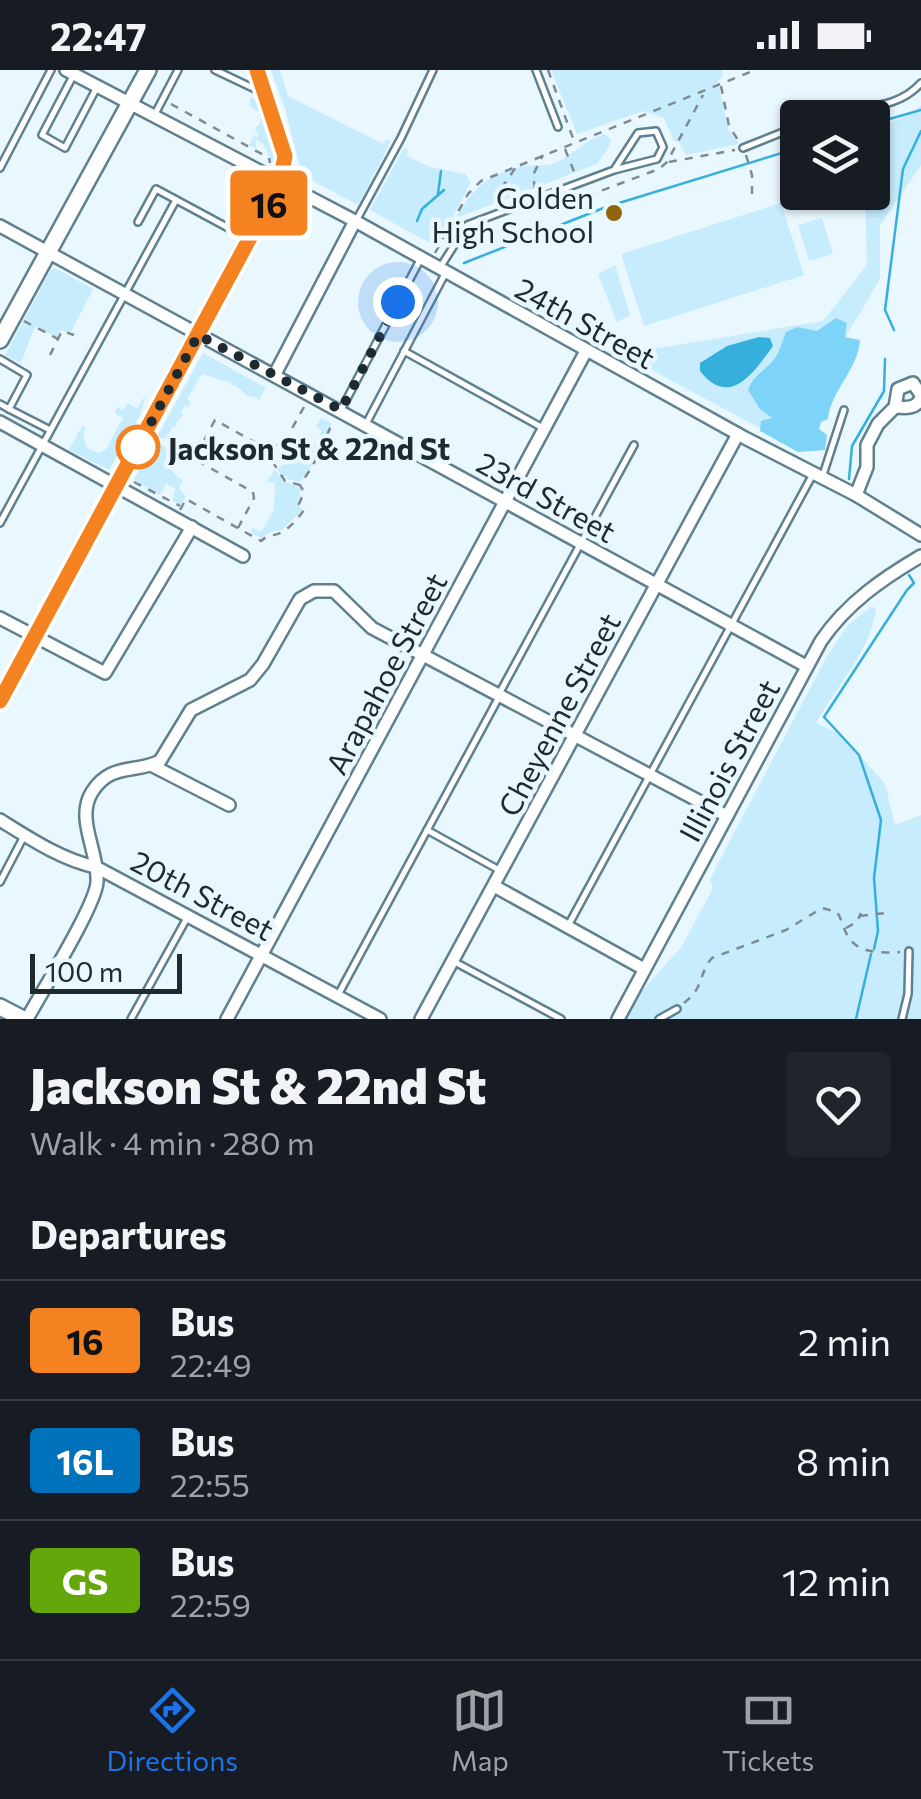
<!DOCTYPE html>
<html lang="en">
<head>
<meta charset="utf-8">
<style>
  :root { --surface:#171b24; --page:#20242c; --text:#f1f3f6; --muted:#9ea1a6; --line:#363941; --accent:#1a73e8 }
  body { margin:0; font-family:Commissioner,sans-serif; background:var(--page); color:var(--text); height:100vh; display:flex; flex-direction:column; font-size:38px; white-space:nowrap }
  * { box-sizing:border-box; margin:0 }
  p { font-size:32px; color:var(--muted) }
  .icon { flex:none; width:55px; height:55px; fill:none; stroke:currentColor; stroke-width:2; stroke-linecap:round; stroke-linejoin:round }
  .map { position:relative; height:949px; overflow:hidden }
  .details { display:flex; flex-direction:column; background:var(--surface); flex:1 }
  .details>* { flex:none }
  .badge { padding:0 20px; border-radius:8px; font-size:35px; line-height:65px }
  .controls { position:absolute; left:780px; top:30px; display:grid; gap:20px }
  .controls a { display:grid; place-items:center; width:110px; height:110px; border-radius:10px; background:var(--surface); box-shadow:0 2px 8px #0004; font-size:50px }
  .scale { position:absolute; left:30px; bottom:25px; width:152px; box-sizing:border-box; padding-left:10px; border:5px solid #1d2a30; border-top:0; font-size:28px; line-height:35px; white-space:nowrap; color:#1d2a30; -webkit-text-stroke:8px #e9f7fe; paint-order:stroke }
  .you { position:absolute; width:50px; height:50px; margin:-25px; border:8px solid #fff; border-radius:50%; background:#1a73e8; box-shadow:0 0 0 15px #1a73e833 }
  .map>.badge { position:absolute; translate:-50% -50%; box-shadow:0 0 0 5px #fff }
  h2 { padding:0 30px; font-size:38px; line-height:90px }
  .round { display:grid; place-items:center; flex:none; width:105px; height:105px; border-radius:10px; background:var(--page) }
  .summary { display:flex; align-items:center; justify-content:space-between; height:170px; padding:0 30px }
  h1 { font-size:48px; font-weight:800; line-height:75px }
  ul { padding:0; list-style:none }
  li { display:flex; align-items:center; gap:30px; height:120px; padding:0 30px; border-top:2px solid var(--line) }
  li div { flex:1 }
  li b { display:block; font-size:38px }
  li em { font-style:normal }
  li .badge { min-width:110px; font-weight:700; text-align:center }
  .status { display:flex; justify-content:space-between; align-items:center; height:70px; padding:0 50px; background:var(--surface); direction:ltr }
  .status svg { height:28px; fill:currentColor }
  .dock { display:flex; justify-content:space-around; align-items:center; height:140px; border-top:2px solid var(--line); background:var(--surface); font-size:28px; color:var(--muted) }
  .dock a { display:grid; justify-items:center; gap:5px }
  .dock .selected { color:var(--accent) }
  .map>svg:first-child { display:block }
  .green { fill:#c7ecfd }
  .forest { fill:#7ed4f8 }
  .water { fill:#35afdb }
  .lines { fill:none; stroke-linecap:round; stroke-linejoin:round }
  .stream { stroke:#35afdb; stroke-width:2.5 }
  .lane-casing { stroke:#5f808e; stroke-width:10 }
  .street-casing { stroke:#5f808e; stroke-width:16 }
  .secondary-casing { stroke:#5f808e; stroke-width:20 }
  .path { stroke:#7e8b92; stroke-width:2.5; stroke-dasharray:8 8; stroke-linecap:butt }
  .lane { stroke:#fff; stroke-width:5 }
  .street { stroke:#fff; stroke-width:11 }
  .secondary { stroke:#fff; stroke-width:15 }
  .line-casing { stroke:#fff; stroke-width:22 }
  .line { stroke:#f58220; stroke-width:15 }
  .walk { stroke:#1d2a30; stroke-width:10; stroke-dasharray:0 18 }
  .poi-dot { fill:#90630d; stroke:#e9f7fe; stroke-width:4 }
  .stop-dot { fill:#fff; stroke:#f58220; stroke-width:5 }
  .labels { text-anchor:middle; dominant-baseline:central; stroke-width:9; stroke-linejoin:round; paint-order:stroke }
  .poi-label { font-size:30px; fill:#1d2a30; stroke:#e9f7fe; text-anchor:end }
  .street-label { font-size:30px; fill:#1d2a30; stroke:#e9f7fe }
  .stop-label { font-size:30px; font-weight:bold; fill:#1d2a30; stroke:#e9f7fe; text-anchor:start }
</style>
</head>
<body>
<div class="status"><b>22:47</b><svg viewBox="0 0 49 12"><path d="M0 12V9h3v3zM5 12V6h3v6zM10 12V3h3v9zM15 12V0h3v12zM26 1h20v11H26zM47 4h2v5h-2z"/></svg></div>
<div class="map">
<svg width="921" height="949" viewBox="0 0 921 949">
  <rect width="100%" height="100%" fill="#e9f7fe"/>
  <g class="green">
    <path d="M271 0H280L288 26 383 74 387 69 391 71 358 135 302 105 284 35Z"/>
    <path d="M551 0H722L723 6 718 10 728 59 739 74 686 85 679 72 674 71 664 48 643 41 577 64Z"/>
    <path d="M251 27 260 33 277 85V96L272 93 263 73 255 70 257 79 249 75 255 64 256 68 259 65 255 58 261 53 259 42 249 36Z"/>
    <path d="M921 35V95L880 155V209L784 371 622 284 823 251 867 195 865 123 872 122 873 60 915 42Z"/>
    <path d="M604 64 611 69 609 77 597 94 456 148C472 118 489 104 523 96 534 94 545 97 555 93 572 86 583 71 604 64Z"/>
    <path d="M404 78 408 80 407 86 430 97 465 104 471 112 437 177 370 140Z"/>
    <path d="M781 133 804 205 644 256 621 184Z"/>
    <path d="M822 148 833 184 809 191 798 155Z"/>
    <path d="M615 195 630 245 617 252 598 204Z"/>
    <path d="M55 198 93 219 70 264 62 260 58 268 35 256 21 293 5 285 50 201Z"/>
    <path d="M203 283 266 318 258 331V328L248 326 235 315 231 316V313L202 304 187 329 191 332 189 336 185 335 181 343 184 344 176 353 177 357 173 356 166 369 157 367Z"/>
    <path d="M146 324 141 343 109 400 69 380 82 356 86 358 83 364 87 378 99 383 106 379 123 348 115 343 117 337 123 340 128 333 137 339Z"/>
    <path d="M321 348 331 353V356L309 401 300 412 286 409 290 404 283 408 277 399 301 383 308 386 322 361 316 356Z"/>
    <path d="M156 371 171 380C165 393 171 403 183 410L179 419 186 426 181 435 172 430 176 419 166 414 160 425 134 410Z"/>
    <path d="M275 400 283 411 301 418 298 434 302 440 282 460 270 462 262 468 251 463 253 458 261 462 274 440 275 413 266 412Z"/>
    <path d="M872 536 876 540C870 581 836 617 816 653L841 664 885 714 895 755 921 745V949H625L636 928 682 876 713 818 710 810 716 797 826 588 848 555Z"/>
  </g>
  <path class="forest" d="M836 248 847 253 845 267 860 270C858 300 831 320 828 349L821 352 819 359 827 365 825 380 798 382 760 361 761 351 772 348 760 339 748 320C753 307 761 303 770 294 780 284 781 274 786 262L797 257 817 261Z"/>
  <path class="water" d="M759 267 770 268 773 276C753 304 729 338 700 301V293L727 276Z"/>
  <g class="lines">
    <g class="stream">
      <path d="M872 54 921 40"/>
      <path d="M438 124 441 101"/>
      <path d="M417 151 422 139 444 120"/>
      <path d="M464 193 606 137 798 78"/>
      <path d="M894 260 885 240 903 99 921 61"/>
      <path d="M849 409 852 376 884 321 885 289"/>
      <path d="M874 879 878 861 874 808 881 750 859 685 824 647 907 520 914 513 909 505"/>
      <path d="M856 949 871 884"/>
    </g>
    <g class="lane-casing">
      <g id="lane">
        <path d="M215 0 259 21"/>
        <path d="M536 0 558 57"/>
        <path d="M73 6 42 65 65 78 96 19"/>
        <path d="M155 44 178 0"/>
        <path d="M821 48C856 35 895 42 921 13"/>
        <path d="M743 78 798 56"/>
        <path d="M0 98 51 0"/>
        <path d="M357 149 401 68 433 0"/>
        <path d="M138 152 156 119 247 168"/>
        <path d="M441 196 467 155 614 100 657 89 663 77 656 61 638 63 614 100"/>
        <path d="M404 281 541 357"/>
        <path d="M0 289 27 305 9 339 0 334"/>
        <path d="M9 339 50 360"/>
        <path d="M341 340 421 188"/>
        <path d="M366 354 446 202"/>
        <path d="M822 408 844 340"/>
        <path d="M0 453 176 130"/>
        <path d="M499 624 634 375"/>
        <path d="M427 760 499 800"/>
        <path d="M0 812 23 768"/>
        <path d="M569 854 812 406"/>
        <path d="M453 891 561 949"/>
        <path d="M338 925 499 627"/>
        <path d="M131 949 187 848"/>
        <path d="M659 949 677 939"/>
        <path d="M902 949 908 924 909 881"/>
      </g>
    </g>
    <g class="street-casing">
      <g id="street">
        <path d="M66 0 355 151 745 368 856 425 921 465"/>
        <path d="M0 156 806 596"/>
        <path d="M275 304 355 151"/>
        <path d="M895 337C906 338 916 339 921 328"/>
        <path d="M0 352 243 486"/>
        <path d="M856 425 867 397V375L878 354 895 337 898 319 913 313 921 325"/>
        <path d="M0 548 105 603 192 457"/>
        <path d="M151 695 229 735"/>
        <path d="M0 750C29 768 62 790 96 797L380 949"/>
        <path d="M494 816 644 899"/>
        <path d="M27 949C41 923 96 835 97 812 99 782 75 749 92 722 111 692 135 704 160 691L191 640 250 610 263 594 300 529 314 521H334L372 558 727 746"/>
        <path d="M227 949 586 281"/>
        <path d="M421 949 738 364"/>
        <path d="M618 949 821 571C847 533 882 509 921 486"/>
      </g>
    </g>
    <g class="secondary-casing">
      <g id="secondary">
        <path d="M0 270 148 0"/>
        <path d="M0 631 279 112 285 87 257 0"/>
        <path d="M0 937 23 949"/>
      </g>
    </g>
    <g class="path">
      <path d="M548 0 574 71"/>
      <path d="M721 16 729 56 738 70"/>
      <path d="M171 34 269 88 270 93"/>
      <path d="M565 79 575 104"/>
      <path d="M746 85 752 105V127"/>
      <path d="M669 92 735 80"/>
      <path d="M535 119 533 105 543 85"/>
      <path d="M587 126 659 99 667 92 703 25"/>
      <path d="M498 134 503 116 516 97"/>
      <path d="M435 183 468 124 481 111 755 0"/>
      <path d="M24 251 58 269"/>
      <path d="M50 285 62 261 74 265"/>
      <path d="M304 337 285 371 269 379 263 377 285 411 300 415 312 397 333 352"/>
      <path d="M134 412 180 436"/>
      <path d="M180 440 186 429 261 471C270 463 274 467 282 462 291 457 298 448 304 440L299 434 304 422 300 415"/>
      <path d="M238 458 254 428 253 422 194 389 215 350 263 377"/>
      <path d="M860 846 885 843"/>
      <path d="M846 858 857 852 861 843"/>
      <path d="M684 933C705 917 698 904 712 888L786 860 822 838 837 842C842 850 843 857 847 865 857 884 882 883 900 882"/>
    </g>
    <use href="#lane" class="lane"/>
    <use href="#street" class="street"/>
    <use href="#secondary" class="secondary"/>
  </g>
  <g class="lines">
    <g class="line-casing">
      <path id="line" d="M0 631 280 112 285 86 257 0"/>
    </g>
    <use href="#line" class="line"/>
    <path class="walk" d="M138 377 132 388 198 265 341 340 398 232"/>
  </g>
  <circle class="poi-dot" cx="614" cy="143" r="10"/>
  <circle class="stop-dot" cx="138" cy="377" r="20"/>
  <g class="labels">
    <g class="poi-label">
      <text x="594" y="126">Golden<tspan x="594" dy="34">High School</tspan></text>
    </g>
    <g class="street-label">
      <text transform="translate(586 252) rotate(29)">24th Street</text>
      <text transform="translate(547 426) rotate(29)">23rd Street</text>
      <text transform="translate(385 603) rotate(-62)">Arapahoe Street</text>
      <text transform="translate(558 644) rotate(-62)">Cheyenne Street</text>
      <text transform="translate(728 690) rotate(-62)">Illinois Street</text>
      <text transform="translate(203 824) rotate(28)">20th Street</text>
    </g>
    <g class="stop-label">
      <text x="168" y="377">Jackson St &amp; 22nd St</text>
    </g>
  </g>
</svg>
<div class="controls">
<a><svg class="icon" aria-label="layers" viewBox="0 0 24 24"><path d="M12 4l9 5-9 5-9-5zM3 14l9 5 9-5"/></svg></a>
</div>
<div class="scale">100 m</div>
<div class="you" style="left:398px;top:232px"></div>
<b class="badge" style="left:269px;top:133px;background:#f58220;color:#111">16</b>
</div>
<section class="details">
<div class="summary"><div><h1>Jackson St &amp; 22nd St</h1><p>Walk · 4 min · 280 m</p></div><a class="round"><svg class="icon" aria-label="heart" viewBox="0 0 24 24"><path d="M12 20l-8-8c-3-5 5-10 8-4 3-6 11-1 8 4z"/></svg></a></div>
<h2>Departures</h2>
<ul>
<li><span class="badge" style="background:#f58220;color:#111">16</span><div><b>Bus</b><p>22:49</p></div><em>2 min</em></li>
<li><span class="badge" style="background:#0072bc;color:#fff">16L</span><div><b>Bus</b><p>22:55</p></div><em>8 min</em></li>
<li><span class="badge" style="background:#64a70b;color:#fff">GS</span><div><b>Bus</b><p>22:59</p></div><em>12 min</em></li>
</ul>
</section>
<nav class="dock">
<a class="selected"><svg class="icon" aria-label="directions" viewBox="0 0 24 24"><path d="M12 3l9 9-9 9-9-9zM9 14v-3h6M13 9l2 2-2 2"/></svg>Directions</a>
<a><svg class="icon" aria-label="map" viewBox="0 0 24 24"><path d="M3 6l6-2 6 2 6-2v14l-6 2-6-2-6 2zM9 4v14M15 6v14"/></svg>Map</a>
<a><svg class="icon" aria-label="tickets" viewBox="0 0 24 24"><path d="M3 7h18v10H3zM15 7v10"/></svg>Tickets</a>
</nav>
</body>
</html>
